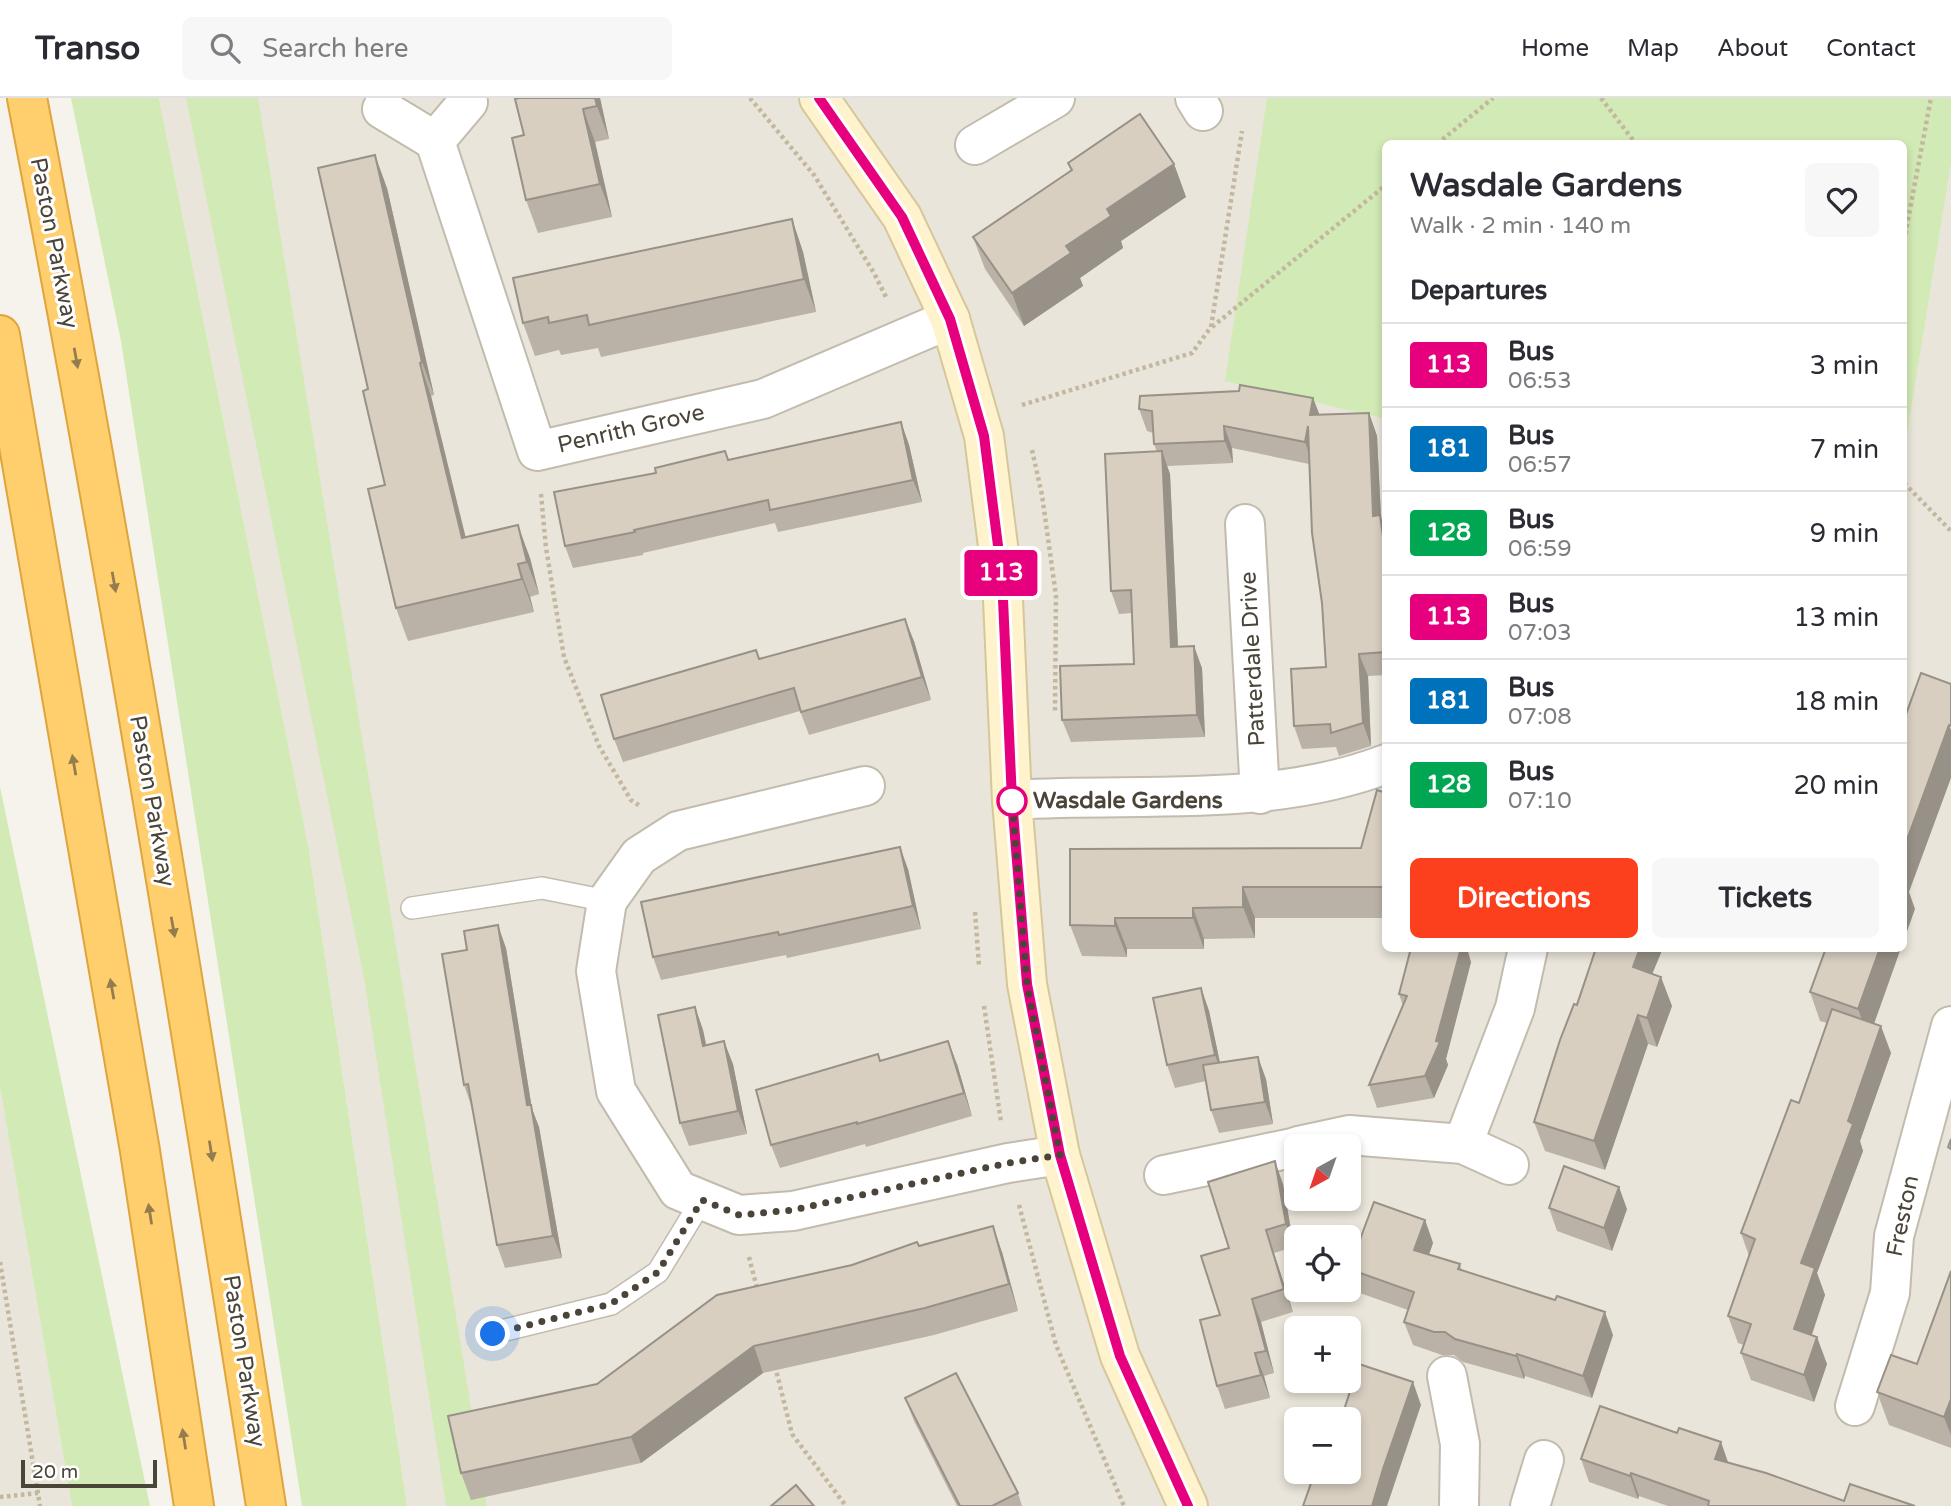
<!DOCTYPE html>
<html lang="en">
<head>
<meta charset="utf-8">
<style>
  :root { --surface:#fff; --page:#f7f7f7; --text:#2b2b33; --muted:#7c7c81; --line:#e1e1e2; --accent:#fc3f1d }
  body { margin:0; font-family:"Varela Round",sans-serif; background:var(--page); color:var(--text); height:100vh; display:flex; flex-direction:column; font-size:26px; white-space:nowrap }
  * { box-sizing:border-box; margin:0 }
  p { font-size:23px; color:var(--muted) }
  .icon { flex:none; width:38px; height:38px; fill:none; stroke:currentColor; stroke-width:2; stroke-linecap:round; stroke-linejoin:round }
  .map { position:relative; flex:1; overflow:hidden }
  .drawer { position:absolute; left:1382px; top:42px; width:525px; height:812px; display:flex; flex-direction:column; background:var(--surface); border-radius:10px; box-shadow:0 4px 10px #0003 }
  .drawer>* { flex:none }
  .badge { padding:0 14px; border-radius:5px; font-size:24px; line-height:46px }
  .needle { width:46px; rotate:220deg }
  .buttons { position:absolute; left:1284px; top:1036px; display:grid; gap:14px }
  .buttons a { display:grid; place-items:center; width:77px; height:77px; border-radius:10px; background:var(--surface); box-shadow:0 4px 10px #0003; font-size:35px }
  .scale { position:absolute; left:21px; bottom:18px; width:136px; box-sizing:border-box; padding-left:7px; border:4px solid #4b4439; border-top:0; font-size:19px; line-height:24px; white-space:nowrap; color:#4b4439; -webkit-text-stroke:5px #fff; paint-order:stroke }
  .you { position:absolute; width:35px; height:35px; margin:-18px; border:5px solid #fff; border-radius:50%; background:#1a73e8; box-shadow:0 0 0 10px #1a73e833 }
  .map>.badge { position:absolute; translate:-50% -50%; box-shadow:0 0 0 4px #fff }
  h2 { padding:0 28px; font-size:26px; line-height:63px }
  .round { display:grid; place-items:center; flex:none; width:74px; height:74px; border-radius:10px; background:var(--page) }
  .overview { display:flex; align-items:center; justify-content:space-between; height:119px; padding:0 28px }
  h1 { font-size:33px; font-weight:800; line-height:52px }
  .cta { display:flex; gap:14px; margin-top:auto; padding:14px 28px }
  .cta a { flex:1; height:80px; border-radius:10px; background:var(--accent); color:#fff; font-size:28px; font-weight:800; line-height:80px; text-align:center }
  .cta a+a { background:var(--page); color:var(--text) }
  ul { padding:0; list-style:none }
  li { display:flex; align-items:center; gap:21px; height:84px; padding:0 28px; border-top:2px solid var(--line) }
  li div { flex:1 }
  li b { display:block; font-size:26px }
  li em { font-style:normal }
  li .badge { min-width:77px; font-weight:700; text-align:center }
  header { display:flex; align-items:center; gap:42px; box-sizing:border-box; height:98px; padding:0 35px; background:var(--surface); border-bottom:2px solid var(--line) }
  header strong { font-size:33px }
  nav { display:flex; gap:38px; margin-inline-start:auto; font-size:24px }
  .search { width:490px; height:63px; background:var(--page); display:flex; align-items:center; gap:18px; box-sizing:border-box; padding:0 24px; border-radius:10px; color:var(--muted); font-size:26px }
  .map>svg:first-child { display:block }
  .residential { fill:#eae5da; fill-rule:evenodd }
  .green { fill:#d2eab5 }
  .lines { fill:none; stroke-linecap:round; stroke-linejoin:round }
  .lane-casing { stroke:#c2bbae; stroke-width:24 }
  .street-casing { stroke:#c2bbae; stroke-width:42 }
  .secondary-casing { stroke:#d6c79b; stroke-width:42 }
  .highway-casing { stroke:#e0a43c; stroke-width:42 }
  .path { stroke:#c4b79f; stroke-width:4.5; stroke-dasharray:3.5 3.5; stroke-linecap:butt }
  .lane { stroke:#fff; stroke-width:21 }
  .street { stroke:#fff; stroke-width:38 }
  .secondary { stroke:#fff3cd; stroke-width:38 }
  .highway { stroke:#ffcf6e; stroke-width:38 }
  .wall { fill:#bab2a6 }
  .shaded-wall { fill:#979187 }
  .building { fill:#d8cfc1; stroke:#979187; stroke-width:2 }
  .oneway { fill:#937c4e }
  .line-casing { stroke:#fff; stroke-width:16 }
  .line { stroke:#e6007e; stroke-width:10 }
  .walk { stroke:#4b4439; stroke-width:7; stroke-dasharray:0 12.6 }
  .stop-dot { fill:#fff; stroke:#e6007e; stroke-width:3.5 }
  .labels { text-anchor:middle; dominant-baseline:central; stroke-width:6; stroke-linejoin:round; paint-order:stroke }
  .street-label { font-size:23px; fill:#4b4439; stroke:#fff }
  .stop-label { font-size:23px; font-weight:bold; fill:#4b4439; stroke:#fff; text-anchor:start }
</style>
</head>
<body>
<header>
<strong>Transo</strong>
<div class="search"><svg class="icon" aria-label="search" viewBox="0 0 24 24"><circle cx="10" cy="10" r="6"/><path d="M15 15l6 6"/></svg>Search here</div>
<nav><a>Home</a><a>Map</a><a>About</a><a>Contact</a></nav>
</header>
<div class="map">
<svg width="1951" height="1408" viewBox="0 0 1951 1408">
  <rect width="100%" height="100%" fill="#f6f3ec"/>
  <g class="residential">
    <path d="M159 0H1951V1408H407L309 752ZM1386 46H1904V850H1386ZM1297 1048H1349V1101H1297ZM1297 1139H1349V1192H1297ZM1297 1230H1349V1283H1297ZM1297 1321H1349V1374H1297Z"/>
    <path d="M0 989 72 1408H0Z"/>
  </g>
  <g class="green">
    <path d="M71 0H159L309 752 407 1408H302L121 243Z"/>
    <path d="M186 0H258L487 1408H446L364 880Z"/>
    <path d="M1267 0H1951V64L1904 354V46H1386V321L1225 283Z"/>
    <path d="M0 689 150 1408H72L0 989Z"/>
  </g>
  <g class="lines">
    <g class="lane-casing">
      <g id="lane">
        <path d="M412 810 542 790 607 803"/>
        <path d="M493 1235 611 1206 658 1174 702 1102"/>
      </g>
    </g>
    <g class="street-casing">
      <g id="street">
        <path d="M1195 0 1203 13"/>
        <path d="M382 11 435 43 468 4"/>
        <path d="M435 43 537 353 763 301 950 221"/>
        <path d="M975 47 1055 0"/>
        <path d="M1245 426 1260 696"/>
        <path d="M865 688 678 733 639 758 607 803 596 873 616 993 678 1092 739 1117 793 1113 1008 1065 1060 1057"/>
        <path d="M1012 702C1137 694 1268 711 1386 666"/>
        <path d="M1463 1046 1515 910 1528 850"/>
        <path d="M1298 1048 1349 1037 1463 1046 1509 1067"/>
        <path d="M1164 1077 1297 1049"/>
        <path d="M1447 1278 1460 1346 1459 1408"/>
        <path d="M1855 1308 1890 1195 1894 1138 1951 928"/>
        <path d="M1530 1408 1544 1362"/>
      </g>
    </g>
    <g class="secondary-casing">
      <path id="secondary" d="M819 0 902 119 950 221 984 338 1002 479 1012 702 1027 886 1060 1057 1120 1258 1188 1408"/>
    </g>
    <g class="highway-casing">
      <g id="highway">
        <path d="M27 0C117 467 193 938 266 1408"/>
        <path d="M0 237 140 1053 194 1408"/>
      </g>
    </g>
    <g class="path">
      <path d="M750 0 814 77 874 175 887 201"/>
      <path d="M1601 0 1636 46"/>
      <path d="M1437 46 1493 0"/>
      <path d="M1904 143 1931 0"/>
      <path d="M1212 229 1386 87"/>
      <path d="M1022 307 1192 255 1211 229 1242 33"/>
      <path d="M1032 352 1042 397 1056 498 1055 614"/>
      <path d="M1904 385 1951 433"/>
      <path d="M541 396 546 450 564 559 599 648 631 702 640 708"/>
      <path d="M975 814 979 868"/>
      <path d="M984 908 1001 1024"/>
      <path d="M1019 1107 1056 1247 1124 1408"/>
      <path d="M749 1159 758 1194"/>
      <path d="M0 1164 40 1408"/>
      <path d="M775 1268 792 1336 846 1408"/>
      <path d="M0 1399 38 1395"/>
    </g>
    <use href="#lane" class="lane"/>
    <use href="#street" class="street"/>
    <use href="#secondary" class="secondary"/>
    <use href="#highway" class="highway"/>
  </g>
  <g class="wall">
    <path d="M600 0 609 41 595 44 612 119 538 135 526 102 524 37Z"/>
    <path d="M1068 65 1174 66 1186 99 1121 143 1123 150 1080 180 1083 188 1024 228 985 171 973 139 1071 73Z"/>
    <path d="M387 90 434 297 431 298 465 439 530 460 539 496 530 499 534 514 408 543 396 510 385 387 368 291Z"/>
    <path d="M792 121 803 154 816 214 601 259 598 250 561 257 559 252 535 258 523 225Z"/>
    <path d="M1313 300 1319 317 1369 315 1377 338 1381 420 1386 434V577L1368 578 1371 648 1339 658 1336 649 1302 651 1294 628 1326 569 1322 505 1309 366 1232 350 1233 365 1167 368 1170 376 1178 548 1202 570 1205 639 1071 644 1062 622 1134 566 1132 515 1119 516 1111 493 1157 354 1154 346 1153 335 1147 333 1139 311Z"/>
    <path d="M901 324 909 347 922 404 778 434 775 425 643 455V457L573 470 565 448 656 375 725 353 729 362Z"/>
    <path d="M914 543 931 602 809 637 800 613 623 664 614 641 760 561Z"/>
    <path d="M1386 695V820H1255V840L1204 841V851H1127V859L1082 858 1070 827 1361 750Z"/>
    <path d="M908 771 921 831 787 860 786 857 661 882 653 859Z"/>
    <path d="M506 850 532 1011 539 1029 562 1160 505 1170 497 1147 472 1010 464 987Z"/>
    <path d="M1596 850H1663L1652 876 1672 908 1657 949 1648 946 1605 1072 1545 1053 1534 1024Z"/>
    <path d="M1826 850 1874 925 1891 955 1860 1043 1863 1053 1817 1175 1825 1197 1812 1237 1827 1266 1814 1304 1751 1282 1741 1255 1744 1247 1738 1245 1728 1218 1749 1158 1741 1135 1799 1005 1827 925 1820 923 1810 894Z"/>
    <path d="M1471 864 1446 961 1448 967 1434 1000 1377 1010 1369 987 1403 908 1399 896Z"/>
    <path d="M1201 890 1209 913 1220 965 1266 981 1273 1026 1219 1035 1211 1012 1206 983 1175 990 1167 967Z"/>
    <path d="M695 909 703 932 706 947 733 966 747 1036 689 1048 680 1025Z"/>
    <path d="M880 963 957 966 972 1018 866 1049 865 1046 780 1070 771 1047Z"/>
    <path d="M1283 1086 1294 1149 1274 1155 1293 1214 1261 1224 1274 1275 1264 1278 1270 1300 1225 1311 1217 1288 1220 1217 1229 1150Z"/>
    <path d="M1549 1110 1627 1111 1612 1153 1557 1133Z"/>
    <path d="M1425 1122 1433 1145 1429 1157 1460 1166 1462 1173 1613 1237 1592 1300 1525 1278 1524 1281 1463 1264 1454 1257H1442L1413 1247 1404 1224 1408 1212 1357 1194 1349 1172Z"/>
    <path d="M919 1148 1002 1154 1018 1213 934 1237 763 1275 641 1365 471 1402 461 1375 597 1286 852 1167Z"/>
    <path d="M1951 1173V1350L1889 1327 1877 1294 1917 1266Z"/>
    <path d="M905 1300 1018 1395 1022 1408H957L914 1323Z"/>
    <path d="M1581 1361 1728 1365 1844 1403 1915 1408H1668L1639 1398 1638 1401 1589 1384Z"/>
  </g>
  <g class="shaded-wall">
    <path d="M595 0H600L609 41 597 8Z"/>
    <path d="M583 11 595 44 612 119 600 86Z"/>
    <path d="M375 57 387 90 434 297 422 264Z"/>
    <path d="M1174 66 1186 99 1121 143 1123 150 1080 180 1083 188 1024 228 1012 195 1107 111Z"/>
    <path d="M792 121 803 154 816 214 804 181Z"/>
    <path d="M420 265 431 298 474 473 462 440Z"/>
    <path d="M1313 300 1322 323 1310 317Z"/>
    <path d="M1369 315 1377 338 1381 420 1386 434V460L1373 418Z"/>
    <path d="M901 324 909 347 922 404 913 382Z"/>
    <path d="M1224 328 1232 350 1233 365 1225 343Z"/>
    <path d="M1308 328 1313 367 1305 344Z"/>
    <path d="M1162 353 1170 376 1179 571 1171 549Z"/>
    <path d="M518 427 530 460 539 496 527 464Z"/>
    <path d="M518 466 530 499 534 514 522 481Z"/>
    <path d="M905 521 914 543 931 602 922 579Z"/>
    <path d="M1194 548 1202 570 1205 639 1197 617Z"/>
    <path d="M1359 556 1368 578 1371 648 1363 625Z"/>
    <path d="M1949 627 1951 632V680L1909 794 1915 811 1904 842V750Z"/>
    <path d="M900 749 908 771 921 831 913 808Z"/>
    <path d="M1243 789 1255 820V840L1243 809Z"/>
    <path d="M1193 810 1204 841V851L1193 820Z"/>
    <path d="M1115 820 1127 851V859L1115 828Z"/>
    <path d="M498 827 506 850 532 1011 539 1029 562 1160 553 1138 527 1007Z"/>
    <path d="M1461 850H1467L1471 864 1446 961 1448 967 1434 1000 1425 978 1436 943Z"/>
    <path d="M1640 850H1663L1643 898 1633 869Z"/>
    <path d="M1880 850H1901L1869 940 1858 911Z"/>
    <path d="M1661 879 1672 908 1657 949 1647 920Z"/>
    <path d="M1201 890 1209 913 1223 979 1215 957Z"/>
    <path d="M695 909 703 932 711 970 703 948Z"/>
    <path d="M1638 917 1648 946 1605 1072 1594 1043Z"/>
    <path d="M1881 928 1891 955 1860 1043 1863 1053 1817 1175 1825 1197 1804 1259 1794 1231 1801 1165 1848 1023Z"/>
    <path d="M724 943 733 966 747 1036 738 1013Z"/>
    <path d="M948 943 957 966 972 1018 964 995Z"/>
    <path d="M1258 959 1266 981 1273 1026 1265 1004Z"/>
    <path d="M1275 1063 1283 1086 1294 1149 1286 1126Z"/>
    <path d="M1619 1089 1627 1111 1612 1153 1604 1130Z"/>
    <path d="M1425 1122 1433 1145 1422 1175 1414 1152Z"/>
    <path d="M993 1128 1002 1154 1018 1213 1009 1186Z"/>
    <path d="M1266 1132 1274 1155 1293 1214 1284 1191Z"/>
    <path d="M1252 1201 1261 1224 1274 1275 1266 1253Z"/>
    <path d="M1605 1214 1613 1237 1592 1300 1583 1278Z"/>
    <path d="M1817 1239 1827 1266 1814 1304 1804 1277Z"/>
    <path d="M754 1248 763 1275 641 1365 631 1339Z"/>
    <path d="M1255 1255 1264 1278 1270 1300 1261 1277Z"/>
    <path d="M1517 1256 1525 1278 1524 1281 1516 1258Z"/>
    <path d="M1413 1284 1421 1307 1387 1408H1372L1383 1371Z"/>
    <path d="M1951 1301V1337L1944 1319Z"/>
    <path d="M1721 1344 1729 1367 1715 1361Z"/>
    <path d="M1631 1375 1639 1398 1638 1401 1630 1378Z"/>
  </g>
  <g class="building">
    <path d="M519 0H595L597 8 583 11 600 86 526 102 512 40 524 37 515 1Z"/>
    <path d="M1140 16 1174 66 1107 111 1111 118 1066 148 1071 155 1012 195 973 139 1072 72 1068 65Z"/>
    <path d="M375 57 422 264 420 265 462 440 518 427 527 464 518 466 522 481 396 510 368 391 385 387 363 293 368 291 318 70Z"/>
    <path d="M792 121 804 181 589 227 587 217 549 225 548 219 523 225 513 180Z"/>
    <path d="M1240 287 1313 300 1310 317 1369 315 1373 418 1380 417 1386 460V554L1359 556 1363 625 1331 635 1330 626 1294 628 1291 571 1326 569 1322 505 1312 435 1308 328 1305 344 1224 328 1225 343 1154 346 1152 313 1139 311 1140 298 1239 293Z"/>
    <path d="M901 324 913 382 770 412 768 402 634 432 635 434 565 448 554 394 656 375 655 370 725 353 728 362Z"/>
    <path d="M1162 353 1171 549 1194 548 1197 617 1062 622 1060 568 1134 566 1131 492 1111 493 1105 356Z"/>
    <path d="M905 521 922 579 801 614 794 590 614 641 601 597 756 552 759 561Z"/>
    <path d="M1921 575 1951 586V628L1949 627 1904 750V622Z"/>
    <path d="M1377 692 1386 695V789H1243V809L1193 810V820H1115V828L1070 827V751L1361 750Z"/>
    <path d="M900 749 913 808 779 837 778 834 653 859 641 804Z"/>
    <path d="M498 827 527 1007H531L553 1138 497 1147 468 986 464 987 442 856 467 852 464 833Z"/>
    <path d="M1411 850H1461L1436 943 1440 944 1425 978 1369 987 1407 898 1399 896Z"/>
    <path d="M1596 850H1640L1633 869 1661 879 1647 920 1638 917 1594 1043 1534 1024 1560 942 1574 906 1577 907Z"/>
    <path d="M1826 850H1880L1858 911 1810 894Z"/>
    <path d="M1201 890 1215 957 1167 967 1153 900Z"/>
    <path d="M695 909 703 948 724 943 738 1013 680 1025 658 917Z"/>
    <path d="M1832 911 1881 928 1848 1023 1853 1026 1801 1165 1815 1170 1794 1231 1817 1239 1804 1277 1741 1255 1751 1226 1728 1218 1755 1141 1741 1135 1791 1002 1799 1005Z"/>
    <path d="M948 943 964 995 857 1026V1024L771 1047 756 992 878 956 880 963Z"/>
    <path d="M1258 959 1265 1004 1211 1012 1203 967Z"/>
    <path d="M1951 1041V1051L1948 1049Z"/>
    <path d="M1275 1063 1286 1126 1266 1132 1284 1191 1252 1201 1266 1253 1255 1255 1261 1277 1217 1288 1200 1222 1220 1217 1201 1158 1229 1150 1208 1084Z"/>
    <path d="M1564 1068 1619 1089 1604 1130 1549 1110Z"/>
    <path d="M1374 1104 1425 1122 1414 1152 1460 1166 1458 1171 1555 1202 1557 1198 1605 1214 1583 1278 1517 1256 1516 1258 1455 1241 1445 1234H1434L1404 1224 1414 1194 1349 1171Z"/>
    <path d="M993 1128 1009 1186 925 1210 754 1248 631 1339 461 1375 448 1318 597 1286 717 1197 852 1167 917 1144 919 1148Z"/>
    <path d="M1951 1173V1301L1944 1319 1877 1294 1891 1257 1917 1266Z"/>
    <path d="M1359 1266 1413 1284 1383 1371 1372 1408H1303L1315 1374H1349V1321H1341Z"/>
    <path d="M956 1275 1018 1395 992 1408H960L905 1300Z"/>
    <path d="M1600 1308 1677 1335 1679 1330 1721 1344 1715 1361 1766 1375 1844 1403 1850 1386 1915 1408H1708L1709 1403 1631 1375 1630 1378 1581 1361Z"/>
    <path d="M796 1387 814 1408H771Z"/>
  </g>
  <defs><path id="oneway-solid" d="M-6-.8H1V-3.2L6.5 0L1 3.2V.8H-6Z" transform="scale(1.75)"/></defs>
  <g class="oneway">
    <use href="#oneway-solid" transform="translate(76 260) rotate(80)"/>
    <use href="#oneway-solid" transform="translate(114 484) rotate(80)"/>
    <use href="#oneway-solid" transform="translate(74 667) rotate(-100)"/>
    <use href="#oneway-solid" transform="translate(173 829) rotate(80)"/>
    <use href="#oneway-solid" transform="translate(112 891) rotate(-100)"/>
    <use href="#oneway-solid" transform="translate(211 1053) rotate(81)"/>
    <use href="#oneway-solid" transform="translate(150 1116) rotate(-99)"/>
    <use href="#oneway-solid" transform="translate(184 1341) rotate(-99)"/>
  </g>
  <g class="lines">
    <g class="line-casing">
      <path id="line" d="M819 0 902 119 950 221 984 338 1002 479 1012 702 1027 886 1060 1057 1120 1258 1188 1408"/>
    </g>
    <use href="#line" class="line"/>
    <path class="walk" d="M493 1236 611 1206 658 1174 702 1102 739 1117 793 1112 1008 1065 1060 1057 1027 886 1012 703"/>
  </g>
  <circle class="stop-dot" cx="1012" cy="703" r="14"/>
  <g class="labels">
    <g class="street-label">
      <text transform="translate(54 145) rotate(79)">Paston Parkway</text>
      <text transform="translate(631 331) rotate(-13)">Penrith Grove</text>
      <text transform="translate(1253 561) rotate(-93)">Patterdale Drive</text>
      <text transform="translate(152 703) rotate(80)">Paston Parkway</text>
      <text transform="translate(1903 1118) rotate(-78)">Freston</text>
      <text transform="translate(244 1263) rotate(81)">Paston Parkway</text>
    </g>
    <g class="stop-label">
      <text x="1033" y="703">Wasdale Gardens</text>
    </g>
  </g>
</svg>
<div class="buttons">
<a><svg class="needle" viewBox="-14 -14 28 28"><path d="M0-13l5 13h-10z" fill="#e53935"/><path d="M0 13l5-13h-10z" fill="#7c7c81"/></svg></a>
<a><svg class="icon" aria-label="locate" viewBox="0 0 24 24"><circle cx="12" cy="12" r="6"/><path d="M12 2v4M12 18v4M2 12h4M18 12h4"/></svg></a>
<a>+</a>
<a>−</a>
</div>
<div class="scale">20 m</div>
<div class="you" style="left:493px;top:1236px"></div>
<b class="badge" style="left:1001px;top:475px;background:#e6007e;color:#fff">113</b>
<section class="drawer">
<div class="overview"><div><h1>Wasdale Gardens</h1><p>Walk · 2 min · 140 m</p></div><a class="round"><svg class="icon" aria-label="heart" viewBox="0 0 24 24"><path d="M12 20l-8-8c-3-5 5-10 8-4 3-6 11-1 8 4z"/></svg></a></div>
<h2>Departures</h2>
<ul>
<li><span class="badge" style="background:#e6007e;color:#fff">113</span><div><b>Bus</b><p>06:53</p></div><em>3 min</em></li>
<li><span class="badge" style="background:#0072bc;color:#fff">181</span><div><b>Bus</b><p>06:57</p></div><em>7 min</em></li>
<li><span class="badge" style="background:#00a651;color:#fff">128</span><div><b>Bus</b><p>06:59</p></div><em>9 min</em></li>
<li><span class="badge" style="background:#e6007e;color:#fff">113</span><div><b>Bus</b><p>07:03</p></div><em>13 min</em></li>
<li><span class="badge" style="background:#0072bc;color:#fff">181</span><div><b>Bus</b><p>07:08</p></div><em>18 min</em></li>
<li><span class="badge" style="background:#00a651;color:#fff">128</span><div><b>Bus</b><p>07:10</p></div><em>20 min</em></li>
</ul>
<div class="cta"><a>Directions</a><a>Tickets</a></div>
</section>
</div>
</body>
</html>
